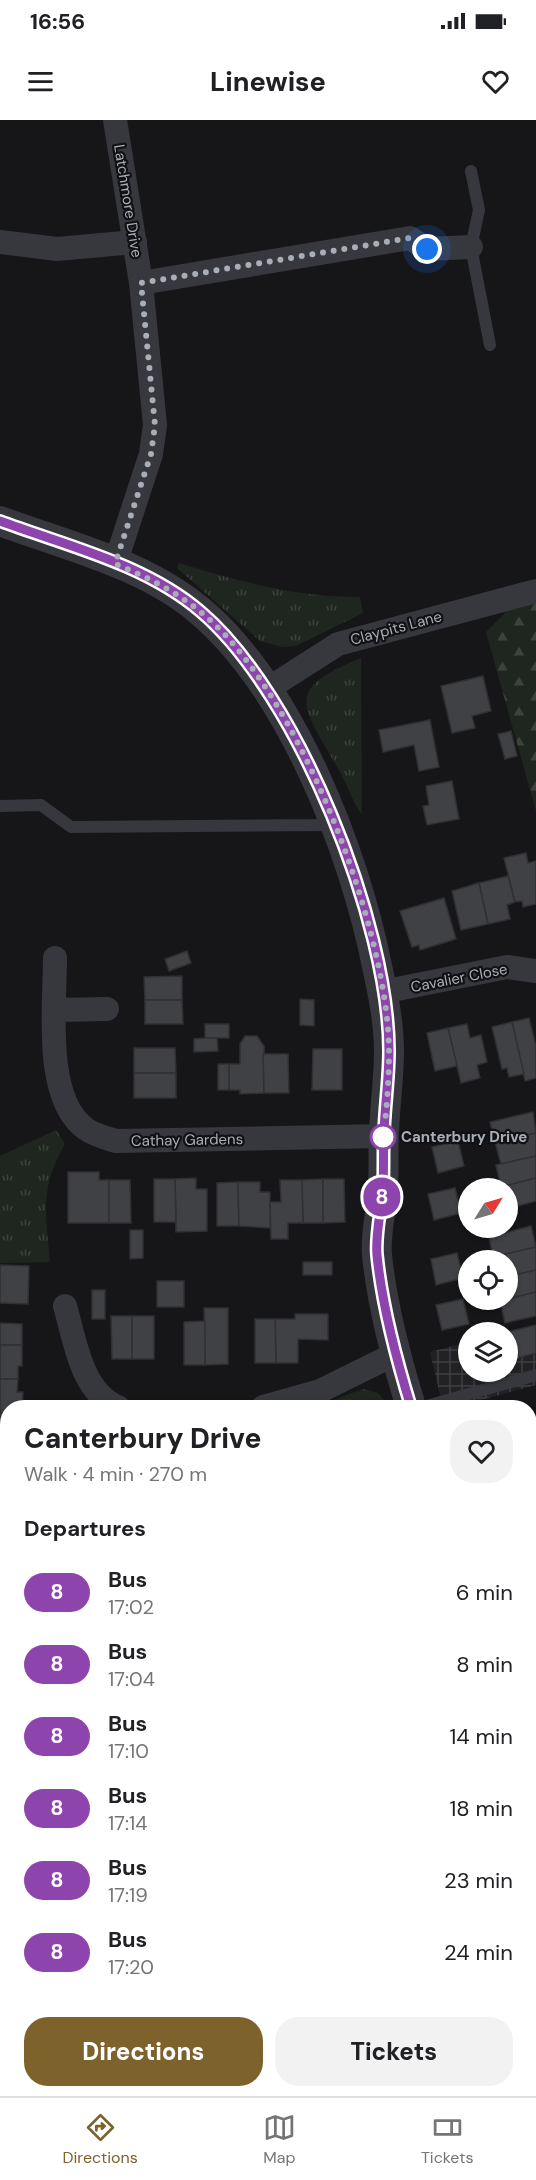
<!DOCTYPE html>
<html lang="en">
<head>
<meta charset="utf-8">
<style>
  :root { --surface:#fff; --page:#f2f2f2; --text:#202124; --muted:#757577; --line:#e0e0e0; --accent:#7e622b }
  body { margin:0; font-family:"DM Sans",sans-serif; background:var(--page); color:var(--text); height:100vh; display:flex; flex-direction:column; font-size:22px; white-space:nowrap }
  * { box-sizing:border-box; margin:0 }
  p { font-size:20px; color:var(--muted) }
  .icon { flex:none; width:33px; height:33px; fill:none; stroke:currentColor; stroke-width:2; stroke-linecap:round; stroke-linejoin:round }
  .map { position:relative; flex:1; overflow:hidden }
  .side { position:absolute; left:0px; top:1280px; width:537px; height:698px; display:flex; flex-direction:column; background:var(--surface); border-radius:24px 24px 0 0; box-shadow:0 2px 4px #0004 }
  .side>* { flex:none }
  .badge { padding:0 12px; border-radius:20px; font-size:21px; line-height:39px }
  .needle { width:39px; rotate:53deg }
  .controls { position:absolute; left:458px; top:1058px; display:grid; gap:12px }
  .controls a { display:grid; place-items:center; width:60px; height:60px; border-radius:50%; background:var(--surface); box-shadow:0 2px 4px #0004; font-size:30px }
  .you { position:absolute; width:30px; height:30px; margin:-15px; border:4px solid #fff; border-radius:50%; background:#1a73e8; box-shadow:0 0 0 9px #1a73e833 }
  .map>.badge { position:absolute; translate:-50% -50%; box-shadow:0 0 0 3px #fff }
  h2 { padding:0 24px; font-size:22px; line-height:54px }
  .round { display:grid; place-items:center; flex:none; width:63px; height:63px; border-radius:24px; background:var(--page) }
  .head { display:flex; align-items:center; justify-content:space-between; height:102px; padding:0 24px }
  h1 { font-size:28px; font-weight:800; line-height:45px }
  .button { display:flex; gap:12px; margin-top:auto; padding:12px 24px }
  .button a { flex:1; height:69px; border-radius:24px; background:var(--accent); color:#fff; font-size:24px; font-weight:800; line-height:69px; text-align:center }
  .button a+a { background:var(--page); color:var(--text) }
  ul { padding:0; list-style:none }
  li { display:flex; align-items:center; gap:18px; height:72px; padding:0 24px }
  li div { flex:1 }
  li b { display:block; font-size:22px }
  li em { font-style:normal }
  li .badge { min-width:66px; font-weight:700; text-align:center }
  .status { display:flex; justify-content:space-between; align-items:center; height:42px; padding:0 30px; background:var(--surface); direction:ltr }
  .status svg { height:16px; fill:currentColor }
  header { display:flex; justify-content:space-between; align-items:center; height:78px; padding:0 24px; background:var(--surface); font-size:27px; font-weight:800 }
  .menu { display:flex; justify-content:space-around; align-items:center; height:84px; border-top:2px solid var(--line); background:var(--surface); font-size:16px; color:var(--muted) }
  .menu a { display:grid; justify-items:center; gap:3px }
  .menu .selected { color:var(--accent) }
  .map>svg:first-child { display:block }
  .industrial { fill:url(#industrial-grid) }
  .grass { fill:url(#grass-tufts) }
  .forest { fill:url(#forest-firs) }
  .building { fill:#404145; stroke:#303034; stroke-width:1.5 }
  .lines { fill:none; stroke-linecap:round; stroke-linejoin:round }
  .service { stroke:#37383d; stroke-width:12 }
  .minor { stroke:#37383d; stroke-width:24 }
  .tertiary { stroke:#37383d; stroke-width:30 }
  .line-casing { stroke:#fff; stroke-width:14 }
  .line { stroke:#8e44ad; stroke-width:9 }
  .walk { stroke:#a8adb8; stroke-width:6; stroke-dasharray:0 10.8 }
  .stop-dot { fill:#fff; stroke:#8e44ad; stroke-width:3 }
  .labels { text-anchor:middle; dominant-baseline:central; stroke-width:4.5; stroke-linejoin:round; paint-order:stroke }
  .street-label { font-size:15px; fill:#a8adb8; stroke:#111113 }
  .stop-label { font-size:15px; font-weight:bold; fill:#a8adb8; stroke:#111113; text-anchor:start }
</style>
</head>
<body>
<div class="status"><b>16:56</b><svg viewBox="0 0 49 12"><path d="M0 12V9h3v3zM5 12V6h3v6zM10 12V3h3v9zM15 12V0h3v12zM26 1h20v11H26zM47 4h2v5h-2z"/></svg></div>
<header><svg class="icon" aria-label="menu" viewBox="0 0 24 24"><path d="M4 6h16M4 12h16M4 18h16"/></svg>Linewise<svg class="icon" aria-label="heart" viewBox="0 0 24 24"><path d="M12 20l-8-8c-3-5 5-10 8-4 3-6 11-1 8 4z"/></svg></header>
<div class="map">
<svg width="536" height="1976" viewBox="0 0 536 1976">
  <defs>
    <pattern id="industrial-grid" width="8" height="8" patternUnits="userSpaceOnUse" patternTransform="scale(1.5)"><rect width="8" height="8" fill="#222225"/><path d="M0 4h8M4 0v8" fill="none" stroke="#3f3f43"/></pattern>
    <pattern id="grass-tufts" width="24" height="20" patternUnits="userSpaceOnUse" patternTransform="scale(1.5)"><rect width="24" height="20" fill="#1e261f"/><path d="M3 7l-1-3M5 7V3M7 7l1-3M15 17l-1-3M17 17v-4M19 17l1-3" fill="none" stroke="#3c433d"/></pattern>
    <pattern id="forest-firs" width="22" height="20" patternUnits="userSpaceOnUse" patternTransform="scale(1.5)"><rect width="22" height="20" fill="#1e261f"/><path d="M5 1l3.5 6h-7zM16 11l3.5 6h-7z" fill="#3c433d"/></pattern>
  </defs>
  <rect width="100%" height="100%" fill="#161618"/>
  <path class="industrial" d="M536 1205V1265L455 1287H443L430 1232 468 1222V1251H507V1212Z"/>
  <g class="grass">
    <path d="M179 443C240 462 297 477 360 477L363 493 296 526 282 527 260 521 177 448Z"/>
    <path d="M361 538 362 695C351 679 346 661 336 645 301 583 284 570 361 538Z"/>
    <path d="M56 1010 65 1024C39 1069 46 1093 50 1142L0 1143V1036Z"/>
    <path d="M363 1269 378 1273 390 1287H323L341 1277Z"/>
    <path d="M530 1404H536V1462L530 1452Z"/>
    <path d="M0 1583H7V1618L0 1614Z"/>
  </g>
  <g class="forest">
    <path d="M536 480V691L486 512 514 484Z"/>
    <path d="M0 1821 7 1824V1877L0 1876Z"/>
  </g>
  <g class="building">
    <path d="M483 556 491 591 472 596 475 608 452 613 441 566Z"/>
    <path d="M430 600 439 647 419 651 414 625 383 632 379 610Z"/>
    <path d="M511 611 517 636 505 639 498 614Z"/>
    <path d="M452 661 459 699 427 705 423 686 429 685 426 666Z"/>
    <path d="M526 733 528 743 536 741V784L523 787 522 781 515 782 504 738Z"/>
    <path d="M508 756 515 782 507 785 510 799 488 804 479 763Z"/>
    <path d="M479 763 488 804 461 810 452 771Z"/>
    <path d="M444 778 456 819 420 830 419 825 412 827 400 791Z"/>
    <path d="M187 831 191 843 169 851 165 839Z"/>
    <path d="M182 856V880H145L144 857Z"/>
    <path d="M300 879 314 880V906L300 905Z"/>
    <path d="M145 880H182L183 904H145Z"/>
    <path d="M529 898 536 926V958L525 961 512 902Z"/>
    <path d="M512 902 524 954 509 957 507 948 502 949 492 907Z"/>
    <rect x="205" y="904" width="24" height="14"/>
    <path d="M467 904 470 918 481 915 487 942 477 945 480 958 461 963 448 908Z"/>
    <path d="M448 908 457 946 435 951 427 913Z"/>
    <path d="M245 916H257L264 926V973L240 974V970H229V944H240V924Z"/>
    <path d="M205 918H217L218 931 194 932V919Z"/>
    <path d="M134 928H175L176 953H134Z"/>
    <path d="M313 929H342V970H312Z"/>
    <path d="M263 934H288L289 973H264Z"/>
    <rect x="218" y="944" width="11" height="26"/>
    <rect x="134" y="953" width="42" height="25"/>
    <path d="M533 992 536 1013 495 1022 490 1002Z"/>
    <path d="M536 1013V1036L501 1044 495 1022Z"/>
    <path d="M458 1021 464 1046 438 1053 432 1027Z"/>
    <path d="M536 1036V1058L501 1067 496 1045Z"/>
    <path d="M68 1052H99V1060H109V1103H68Z"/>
    <path d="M196 1058V1069H207V1111L176 1112 175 1059Z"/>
    <path d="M536 1058V1081L507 1089V1068L501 1067Z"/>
    <path d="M154 1059H175L176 1102H154Z"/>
    <path d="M323 1059V1103H303L302 1060Z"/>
    <path d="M323 1059H344L345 1102 323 1103Z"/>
    <path d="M109 1060H130L131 1103H109Z"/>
    <path d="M280 1060H302L303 1103H288V1119H271L270 1082H281Z"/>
    <path d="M238 1062 239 1106H217V1063Z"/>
    <path d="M238 1062H260V1072H270V1108L239 1106Z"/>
    <path d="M455 1068 461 1093 434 1100 428 1074Z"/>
    <path d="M531 1106 536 1127 493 1137 489 1117Z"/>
    <path d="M130 1110H143V1138L130 1139Z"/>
    <path d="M536 1127V1150L507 1157V1140H494L493 1137Z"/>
    <path d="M457 1133 463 1158 436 1165 431 1139Z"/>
    <rect x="303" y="1142" width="29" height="13"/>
    <path d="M0 1145 29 1146 28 1184 0 1183Z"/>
    <path d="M536 1150V1172L500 1181 499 1179H507V1157Z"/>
    <rect x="157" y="1161" width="27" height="26"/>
    <rect x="92" y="1170" width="13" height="29"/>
    <path d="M536 1172V1196L505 1203 500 1181Z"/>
    <path d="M463 1179 469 1204 442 1210 436 1185Z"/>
    <path d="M204 1188H228V1244L205 1245Z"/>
    <path d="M295 1194H328V1220L298 1219V1243H276L275 1199H295Z"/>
    <path d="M111 1196H132V1239H112Z"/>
    <rect x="132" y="1196" width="22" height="43"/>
    <path d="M255 1199H275L276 1243H255Z"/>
    <path d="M205 1201V1245H184V1202Z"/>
    <path d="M0 1203 22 1204V1225H0Z"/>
    <path d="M536 1205V1233L507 1241V1212Z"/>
    <path d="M0 1225H22V1246H18V1259H0Z"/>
    <path d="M0 1259H18L17 1272H23L22 1287H8V1293H0Z"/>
    <rect x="0" y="1293" width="8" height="21"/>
    <path d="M536 1318V1363L530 1365V1320Z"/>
    <rect x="0" y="1341" width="8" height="47"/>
    <path d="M0 1508H8L6 1551H0Z"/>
    <path d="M530 1667H535L534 1710H530Z"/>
    <path d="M535 1667H536V1710H534Z"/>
    <path d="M0 1722 8 1723V1765H0Z"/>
    <path d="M67 1970H108L117 1975 66 1976 64 1975Z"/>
    <path d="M323 1970H361V1973Z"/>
  </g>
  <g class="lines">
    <g class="service">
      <path d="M471 51 479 90 471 127 490 225"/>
      <path d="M0 686 41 685 71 707 335 705"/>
      <path d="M423 1287 536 1255"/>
    </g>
    <g class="minor">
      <path d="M115 0 141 163 155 305 151 334 115 444"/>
      <path d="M0 122 57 129 135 122"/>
      <path d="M141 163 410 118 427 129 471 127"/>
      <path d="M266 570 338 524 536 471"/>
      <path d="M55 838C55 884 43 979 86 1009 94 1015 106 1018 116 1021L383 1016"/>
      <path d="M382 872 507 847 536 851"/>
      <path d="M55 890 107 889"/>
      <path d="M65 1186C75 1220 81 1272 118 1287"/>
      <path d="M263 1287 320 1271 395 1234"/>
      <path d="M530 1598 536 1595"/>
      <path d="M0 1660 8 1664"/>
      <path d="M286 1970 290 1973"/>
      <path d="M197 1976 203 1970"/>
    </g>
    <g class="tertiary">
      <path d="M0 401C67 426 145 444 200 491 291 568 354 731 377 846 383 874 389 903 389 931 389 958 385 985 384 1012 383 1030 384 1048 383 1066 382 1088 375 1113 377 1135 382 1186 396 1238 411 1287"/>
      <path d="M530 1508 536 1517"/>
    </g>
  </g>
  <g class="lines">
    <g class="line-casing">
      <path id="line" d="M0 401C67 426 145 444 200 491 298 574 389 803 389 931 389 958 385 985 384 1012 383 1030 384 1048 383 1066 382 1088 375 1113 377 1135 382 1186 396 1238 411 1287"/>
    </g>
    <use href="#line" class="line"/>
    <path class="walk" d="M383 1017C387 989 389 959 389 931 388 807 297 566 198 490 173 470 145 456 115 444L151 334 155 305 141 163 410 118 427 129"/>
  </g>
  <circle class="stop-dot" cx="383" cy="1017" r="12"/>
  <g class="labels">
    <g class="street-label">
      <text transform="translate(128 81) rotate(81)">Latchmore Drive</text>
      <text transform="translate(396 508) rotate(-15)">Claypits Lane</text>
      <text transform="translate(459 858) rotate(-11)">Cavalier Close</text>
      <text transform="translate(187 1020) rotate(-1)">Cathay Gardens</text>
    </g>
    <g class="stop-label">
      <text x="401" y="1017">Canterbury Drive</text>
    </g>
  </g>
</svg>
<div class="controls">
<a><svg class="needle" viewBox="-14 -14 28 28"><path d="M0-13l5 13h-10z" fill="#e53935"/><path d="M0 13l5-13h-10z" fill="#757577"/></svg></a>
<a><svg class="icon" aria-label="locate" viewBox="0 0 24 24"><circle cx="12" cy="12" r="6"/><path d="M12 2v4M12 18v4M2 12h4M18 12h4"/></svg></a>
<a><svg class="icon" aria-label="layers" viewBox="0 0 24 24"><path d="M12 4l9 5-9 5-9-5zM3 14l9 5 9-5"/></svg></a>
</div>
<div class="you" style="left:427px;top:129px"></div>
<b class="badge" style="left:382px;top:1077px;background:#8e44ad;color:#fff">8</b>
<section class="side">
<div class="head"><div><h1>Canterbury Drive</h1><p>Walk · 4 min · 270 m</p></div><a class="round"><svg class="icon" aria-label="heart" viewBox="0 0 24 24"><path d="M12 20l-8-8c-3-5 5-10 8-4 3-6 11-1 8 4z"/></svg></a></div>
<h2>Departures</h2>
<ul>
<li><span class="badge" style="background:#8e44ad;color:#fff">8</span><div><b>Bus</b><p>17:02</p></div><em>6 min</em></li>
<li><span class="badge" style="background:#8e44ad;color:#fff">8</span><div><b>Bus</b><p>17:04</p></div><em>8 min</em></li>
<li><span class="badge" style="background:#8e44ad;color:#fff">8</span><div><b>Bus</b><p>17:10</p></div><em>14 min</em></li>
<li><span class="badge" style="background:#8e44ad;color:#fff">8</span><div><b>Bus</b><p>17:14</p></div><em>18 min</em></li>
<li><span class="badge" style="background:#8e44ad;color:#fff">8</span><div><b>Bus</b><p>17:19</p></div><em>23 min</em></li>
<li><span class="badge" style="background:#8e44ad;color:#fff">8</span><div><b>Bus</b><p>17:20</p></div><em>24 min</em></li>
</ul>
<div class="button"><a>Directions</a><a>Tickets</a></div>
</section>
</div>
<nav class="menu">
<a class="selected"><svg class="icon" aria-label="directions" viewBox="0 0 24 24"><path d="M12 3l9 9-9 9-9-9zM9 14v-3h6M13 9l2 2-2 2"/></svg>Directions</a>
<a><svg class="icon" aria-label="map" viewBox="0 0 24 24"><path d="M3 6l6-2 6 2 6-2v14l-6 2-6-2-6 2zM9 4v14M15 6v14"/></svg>Map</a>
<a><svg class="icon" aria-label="tickets" viewBox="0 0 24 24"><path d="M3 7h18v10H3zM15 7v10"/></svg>Tickets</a>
</nav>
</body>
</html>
